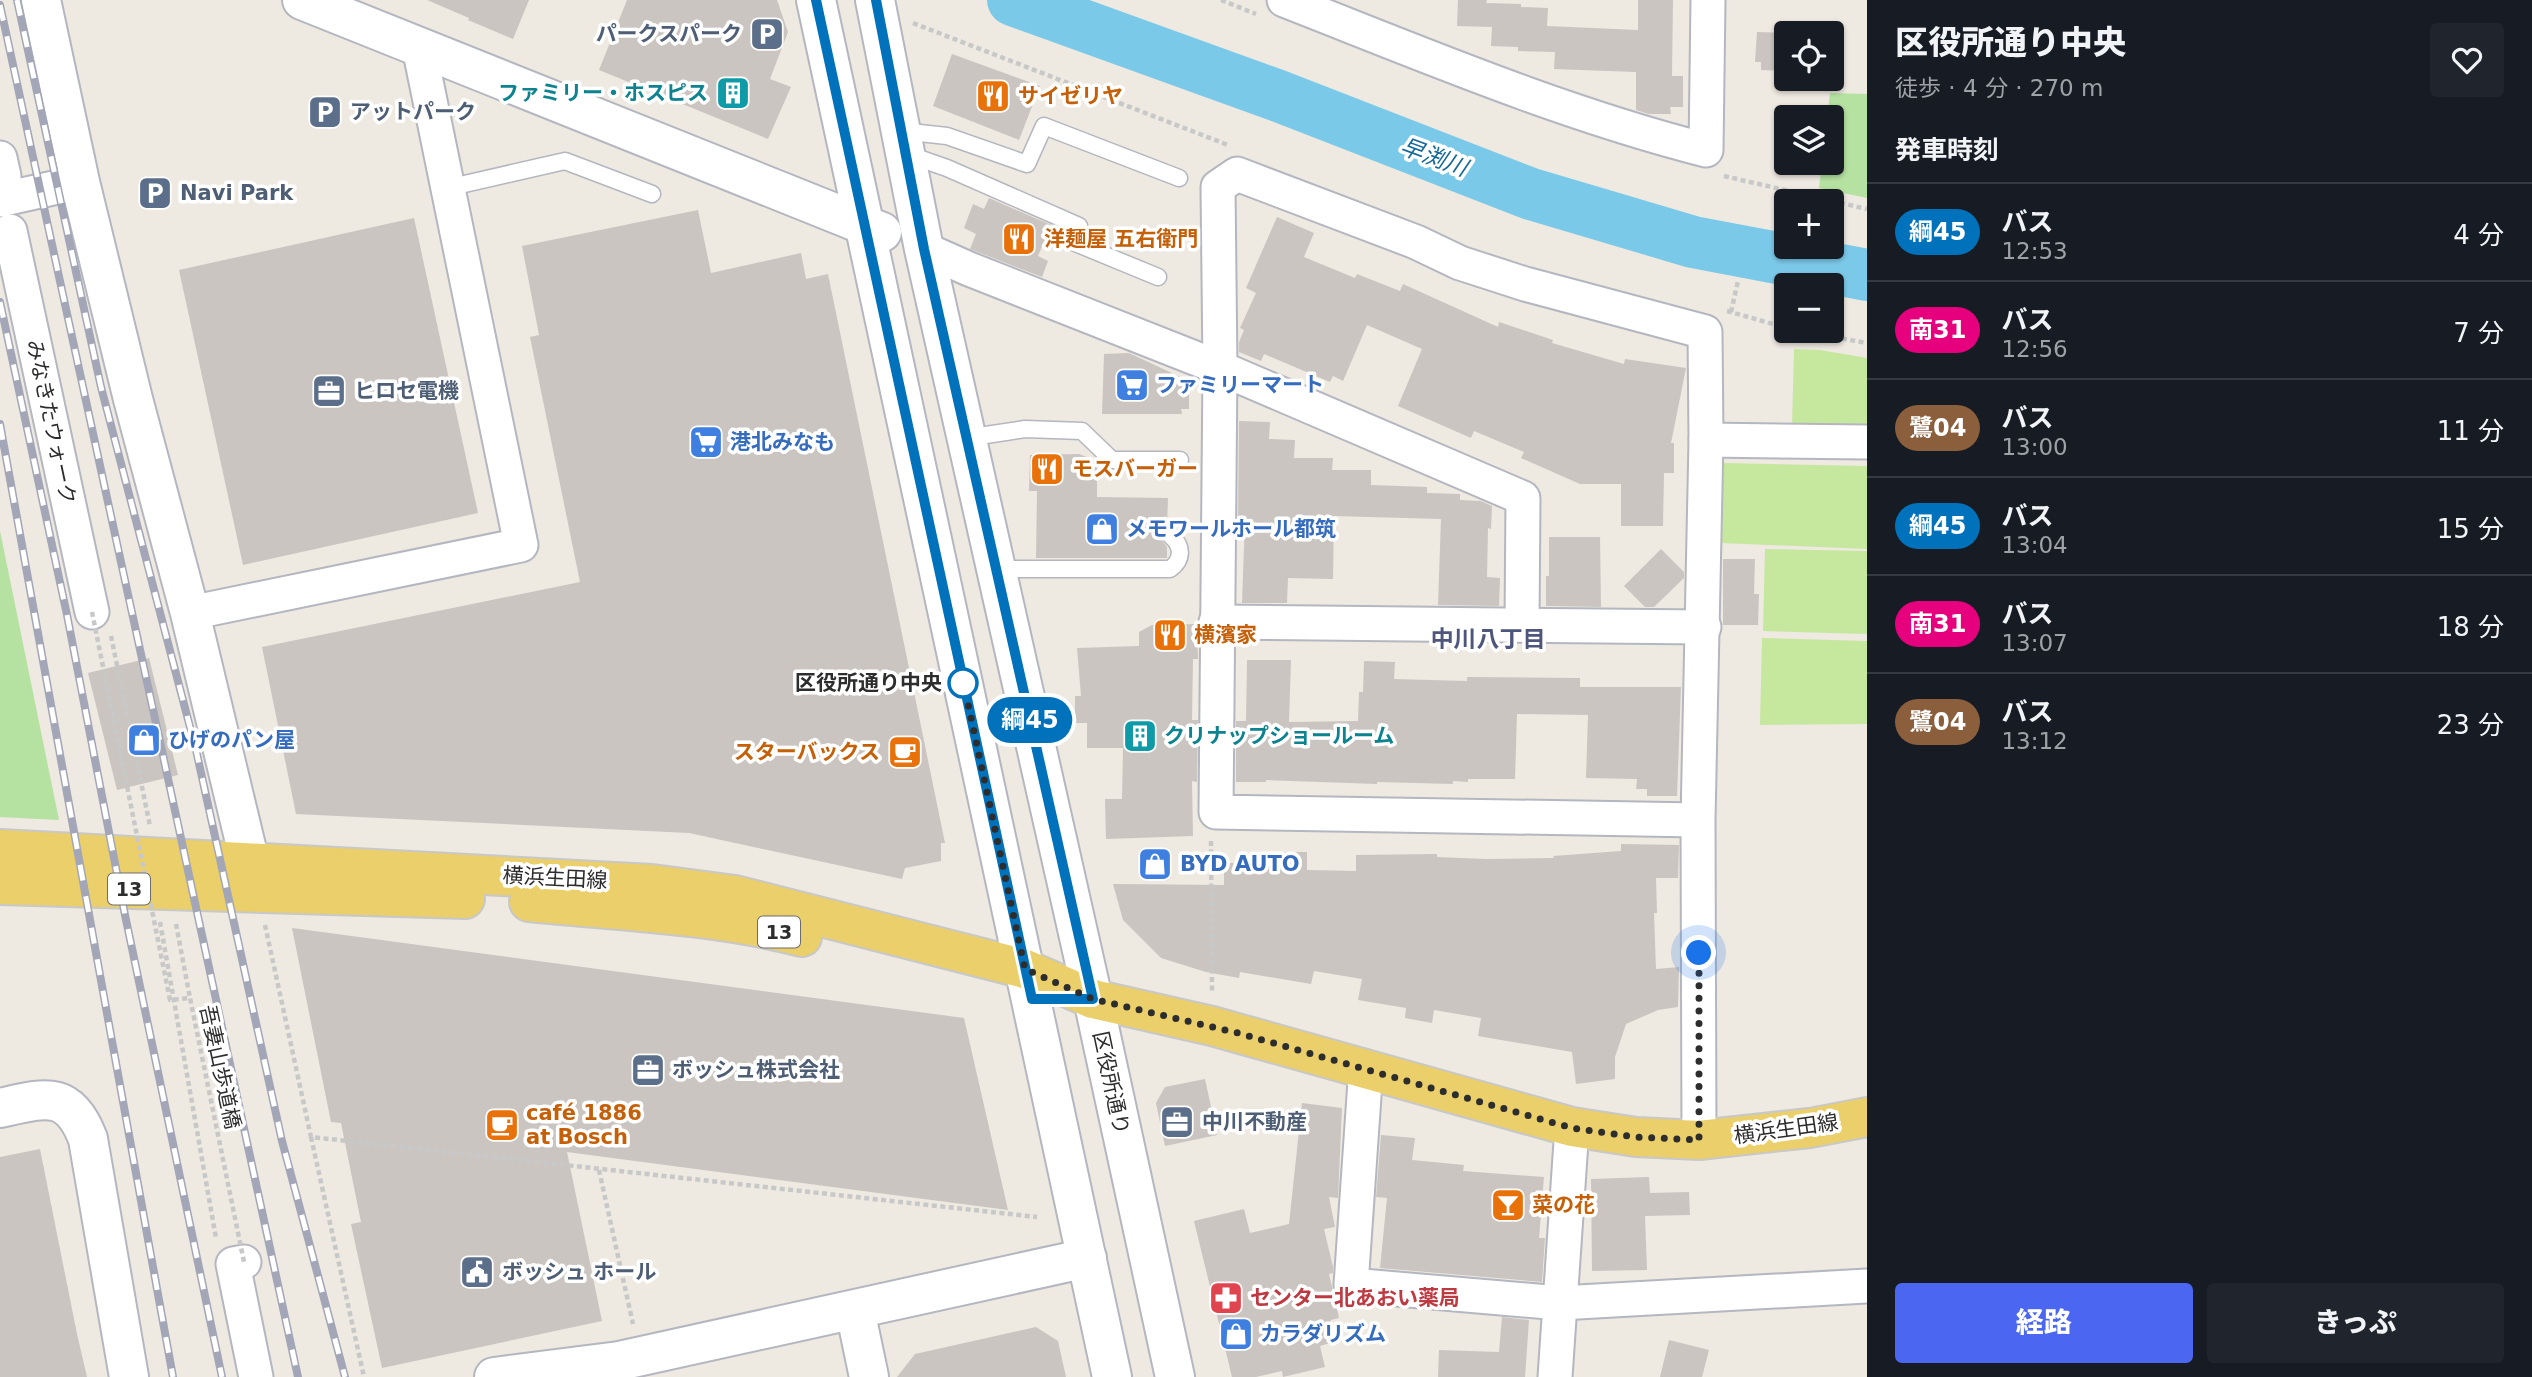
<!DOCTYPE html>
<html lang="ja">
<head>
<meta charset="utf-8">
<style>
  :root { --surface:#171b24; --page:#20242c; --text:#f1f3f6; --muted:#9ea1a6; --line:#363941; --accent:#4b66f0 }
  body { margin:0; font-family:"DejaVu Sans","Noto Sans JP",sans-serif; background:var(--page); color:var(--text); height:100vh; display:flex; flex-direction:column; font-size:26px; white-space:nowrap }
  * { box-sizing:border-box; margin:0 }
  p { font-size:23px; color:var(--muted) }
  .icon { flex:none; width:38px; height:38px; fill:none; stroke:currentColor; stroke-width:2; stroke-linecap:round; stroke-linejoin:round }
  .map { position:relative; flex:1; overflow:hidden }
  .drawer { display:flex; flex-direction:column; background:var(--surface); width:665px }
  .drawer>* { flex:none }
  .badge { padding:0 14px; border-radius:23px; font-size:24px; line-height:46px }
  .tools { position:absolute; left:1774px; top:21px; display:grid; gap:14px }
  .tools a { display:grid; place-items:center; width:70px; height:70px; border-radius:7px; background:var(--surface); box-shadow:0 2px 5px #0004; font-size:35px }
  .you { position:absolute; width:35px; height:35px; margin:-18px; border:5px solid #fff; border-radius:50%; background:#1a73e8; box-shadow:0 0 0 10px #1a73e833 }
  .map>.badge { position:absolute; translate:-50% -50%; box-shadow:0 0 0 4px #fff }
  h2 { padding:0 28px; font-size:26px; line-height:63px }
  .round { display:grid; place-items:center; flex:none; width:74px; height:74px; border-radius:7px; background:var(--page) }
  .headline { display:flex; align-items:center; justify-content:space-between; height:119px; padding:0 28px }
  h1 { font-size:33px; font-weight:800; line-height:52px }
  .primary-button { display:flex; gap:14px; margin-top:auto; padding:14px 28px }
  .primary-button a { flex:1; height:80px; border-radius:7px; background:var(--accent); color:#fff; font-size:28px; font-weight:800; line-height:80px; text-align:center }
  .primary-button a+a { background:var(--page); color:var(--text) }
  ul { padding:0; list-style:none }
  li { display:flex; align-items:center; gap:21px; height:98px; padding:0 28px; border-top:2px solid var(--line) }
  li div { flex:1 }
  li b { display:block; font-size:26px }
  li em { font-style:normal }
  li .badge { min-width:77px; font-weight:700; text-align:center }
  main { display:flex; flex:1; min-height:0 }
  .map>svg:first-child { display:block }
  .green { fill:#b5e1a1 }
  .pitch { fill:#c6e79e }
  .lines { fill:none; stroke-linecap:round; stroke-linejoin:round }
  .river { stroke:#7bc9e9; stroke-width:52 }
  .building { fill:#cac5c0 }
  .lane-casing { stroke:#b4b7c0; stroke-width:19 }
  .street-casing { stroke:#b4b7c0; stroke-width:37 }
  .secondary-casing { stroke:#b4b7c0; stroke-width:42 }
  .primary-casing { stroke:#c8c8c8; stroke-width:42 }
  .path { stroke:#c8c8c8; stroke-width:4.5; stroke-dasharray:5 3.5; stroke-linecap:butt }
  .lane { stroke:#fff; stroke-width:16 }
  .street { stroke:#fff; stroke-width:33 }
  .secondary { stroke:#fff; stroke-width:38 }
  .primary { stroke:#eacf6a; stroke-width:38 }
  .rail-casing { stroke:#a3a6b6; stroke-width:8 }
  .rail { stroke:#fff; stroke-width:5; stroke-dasharray:16; stroke-linecap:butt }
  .path-bridge { stroke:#c8c8c8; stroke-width:4.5; stroke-dasharray:5 3.5; stroke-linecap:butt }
  .line-casing { stroke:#fff; stroke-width:16 }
  .line { stroke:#0072bc; stroke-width:10 }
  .walk { stroke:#2d2d2d; stroke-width:7; stroke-dasharray:0 12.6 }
  .stop-dot { fill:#fff; stroke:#0072bc; stroke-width:3.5 }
  .labels { text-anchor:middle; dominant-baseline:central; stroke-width:7; stroke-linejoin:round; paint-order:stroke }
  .shield { fill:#fff; stroke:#6c6c6c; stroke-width:2 }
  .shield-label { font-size:19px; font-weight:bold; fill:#2d2d2d }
  .service-label { font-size:21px; font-weight:bold; fill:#4e5e75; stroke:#fff; text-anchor:start }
  .culture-label { font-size:21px; font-weight:bold; fill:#0d838f; stroke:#fff; text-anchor:end }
  .food-label { font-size:21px; font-weight:bold; fill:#c56008; stroke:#fff; text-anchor:start }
  .shop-label { font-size:21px; font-weight:bold; fill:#366cbe; stroke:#fff; text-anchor:start }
  .street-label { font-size:21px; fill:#2d2d2d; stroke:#fff }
  .stop-label { font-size:21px; font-weight:bold; fill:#2d2d2d; stroke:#fff; text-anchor:end }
  .health-label { font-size:21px; font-weight:bold; fill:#be3a42; stroke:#fff; text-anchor:start }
  .water-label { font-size:23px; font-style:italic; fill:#156999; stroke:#fff }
  .neighbourhood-label { font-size:23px; font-weight:bold; fill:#4f567c; stroke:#fff }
</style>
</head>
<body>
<main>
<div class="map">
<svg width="1867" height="1377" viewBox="0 0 1867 1377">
  <rect width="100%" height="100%" fill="#eee9e1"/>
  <g class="green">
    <path d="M1830 93 1867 94V198L1819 188 1822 163H1832V117H1827Z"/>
    <path d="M0 531 59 820 0 817Z"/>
  </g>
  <g class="pitch">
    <path d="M1794 349 1820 350 1867 358V428L1792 427Z"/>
    <path d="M1723 463 1867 466V549L1721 543Z"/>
    <path d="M1765 549 1867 551V634L1763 631Z"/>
    <path d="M1762 638 1867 641V724L1760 725Z"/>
  </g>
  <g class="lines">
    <path class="river" d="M1013 0 1276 95 1531 194 1693 242 1867 275"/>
  </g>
  <g class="building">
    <path d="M427 0H529L513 39 468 20 469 18Z"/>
    <path d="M627 0H777L788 32 770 79 791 87 768 139 599 70Z"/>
    <path d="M1458 0H1487L1486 3 1521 4V7L1548 8 1547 26 1638 30V0H1673L1672 76H1683V107H1670L1671 114H1649L1636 110V72L1554 69 1555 52 1518 51V47L1491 46 1492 27 1457 26Z"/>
    <path d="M1757 32 1787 33V71L1761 70V62H1755Z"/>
    <path d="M952 54 1040 86 1019 140 933 106Z"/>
    <path d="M989 198 1051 225 1038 256 1048 261 1042 277 970 249 976 234 964 228 973 204 984 209Z"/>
    <path d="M698 210 711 273 801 253 806 279 828 274 945 843H941V861L905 868 902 879 689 833 296 814 262 647 580 582 530 337 539 335 522 246Z"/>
    <path d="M1277 217 1314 233 1304 257 1355 278 1357 274 1400 291 1403 284 1498 327 1499 322 1553 340 1552 343 1624 364 1625 359 1686 368 1671 443H1674V473H1664L1663 526H1621V484H1580L1521 458 1524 452 1474 431 1471 438 1398 406 1422 349 1367 325 1343 381 1333 376 1330 382 1264 354 1261 361 1239 352V342L1244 330 1240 328 1256 293 1246 288Z"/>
    <path d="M414 218 478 513 243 565 179 270Z"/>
    <path d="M1129 353 1189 381V409H1181L1182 414H1102L1104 354Z"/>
    <path d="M1239 421 1270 422 1269 439 1295 440 1294 458H1333L1332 470H1371V485L1427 487V493L1460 494V500L1481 501 1492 506 1491 529 1488 528 1487 577 1500 578 1499 606 1438 605 1441 519 1334 516 1333 579 1288 578 1287 603H1242L1245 520H1238Z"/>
    <path d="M1079 454 1097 461V497L1168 498 1167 526 1161 534V539L1167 547V558H1036L1037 491H1029L1030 455Z"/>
    <path d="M1549 537H1600L1601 607 1546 606V576H1549Z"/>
    <path d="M1661 549 1684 572V578L1654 607H1645L1624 586Z"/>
    <path d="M1723 559H1755L1754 594H1759L1758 625H1723Z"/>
    <path d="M1197 624 1198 659H1193L1192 720H1198L1197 782 1192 781 1193 836 1106 839 1105 799H1122L1123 748H1087V723H1075V696H1081L1077 648 1139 646V632L1152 625Z"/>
    <path d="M149 658 178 775 117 790 88 673Z"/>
    <path d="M1247 660H1291L1289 722 1358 721 1359 692H1363L1364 661 1395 662 1394 679 1467 681V677L1580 678V687H1681L1677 796H1647V789H1636L1637 779 1586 778 1588 715 1517 714 1515 779H1468V782L1453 781V784L1377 782V784L1266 780V782H1236V721H1246Z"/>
    <path d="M1621 844 1679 845 1678 878H1656L1657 913H1654L1656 969 1679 967 1678 1007 1658 1010 1626 1024 1615 1057V1079L1576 1084 1572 1052 1478 1036 1481 1018 1434 1010 1432 1023 1405 1018 1406 1008 1358 1000 1362 979 1314 971 1311 984 1240 972 1239 978 1206 972 1161 958 1123 920 1113 884 1224 885V863H1273V852H1307V870L1356 871V855L1437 854V857L1486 859 1554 858 1553 856 1621 851Z"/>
    <path d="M292 928 964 1018 1008 1210 567 1152 602 1321 382 1368 351 1224 361 1222 341 1123 331 1122Z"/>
    <path d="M1205 1079 1217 1135 1165 1146 1156 1103 1165 1087Z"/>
    <path d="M1302 1103 1342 1108 1338 1198 1329 1197 1335 1227 1324 1229 1333 1267V1273L1329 1274 1339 1318 1331 1320 1330 1343 1320 1346 1325 1367 1283 1377 1282 1371 1256 1377H1232L1194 1221 1244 1209 1250 1233 1289 1224Z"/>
    <path d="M1381 1135 1415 1138 1412 1160 1464 1165 1463 1171 1544 1177 1539 1238H1545L1542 1282 1380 1268 1387 1198 1376 1197Z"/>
    <path d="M40 1149 77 1334 87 1377H0V1157Z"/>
    <path d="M1649 1177 1650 1193 1689 1192 1690 1215 1645 1216 1647 1270 1592 1271 1591 1179Z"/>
    <path d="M1502 1317 1529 1320 1525 1377H1438L1439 1350 1499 1352Z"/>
    <path d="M1036 1327 1058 1341 1066 1377H897L915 1354Z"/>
    <path d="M1669 1340 1709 1350 1702 1377H1660Z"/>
  </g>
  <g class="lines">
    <g class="lane-casing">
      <g id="lane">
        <path d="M901 131 947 136 1027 164 1044 126 1179 178"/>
        <path d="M907 154 947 168 1079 226 1073 242 1158 277"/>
        <path d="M447 188 565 161 652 194"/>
        <path d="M966 438 1025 429 1082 431 1112 460H1180"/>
        <path d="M996 569H1170C1183 560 1183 546 1171 536"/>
      </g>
    </g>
    <g class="street-casing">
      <g id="street">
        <path d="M1284 0C1422 54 1561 113 1706 150L1708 0"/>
        <path d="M0 158 4 176"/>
        <path d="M0 200 80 182"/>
        <path d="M10 231 92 612"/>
        <path d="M924 249 969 269 1220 368 1523 498 1522 625"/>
        <path d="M1706 440 1867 442"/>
        <path d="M190 613 521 545 419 47"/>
        <path d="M1216 622 1704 627"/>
        <path d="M1698 820 1216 812 1220 368 1218 187 1237 174 1416 242 1460 263 1525 284 1705 332 1706 440 1698 820 1699 1140"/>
        <path d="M1366 1067 1351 1285 1560 1303 1867 1286"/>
        <path d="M244 1262 233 1264 256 1377"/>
        <path d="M1555 1377 1572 1127"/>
      </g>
    </g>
    <g class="secondary-casing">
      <g id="secondary">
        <path d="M41 0 80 182 133 399 190 613 257 892"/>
        <path d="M302 0 882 232"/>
        <path d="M816 0 1112 1377"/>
        <path d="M875 0 924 249 1093 999 1175 1377"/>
        <path d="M0 1108C45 1098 69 1089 88 1139L129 1377"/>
        <path d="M855 1310 869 1377"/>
        <path d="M494 1377 619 1361 1087 1258"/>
      </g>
    </g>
    <g class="primary-casing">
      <g id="primary">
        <path d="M0 849 652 884 735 895 1025 969 1093 999 1212 1026 1572 1127 1636 1137 1699 1140 1810 1128 1867 1117"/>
        <path d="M0 885 465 899"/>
        <path d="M529 902C619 911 713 914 802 937"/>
      </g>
    </g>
    <g class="path">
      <path d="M1221 0 1256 14"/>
      <path d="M913 23 1228 145"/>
      <path d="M1724 176 1867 209"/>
      <path d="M1727 311 1787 328"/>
      <path d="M1731 312 1738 281"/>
      <path d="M1800 331 1867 343"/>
      <path d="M111 636 150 826"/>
      <path d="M1211 841 1212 993"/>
      <path d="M160 922 216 1238"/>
      <path d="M176 924 190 998"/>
      <path d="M265 925 311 1137 1037 1217"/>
      <path d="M311 1137 364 1377"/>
      <path d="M599 1170 633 1324"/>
    </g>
    <use href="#lane" class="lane"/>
    <use href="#street" class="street"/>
    <use href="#secondary" class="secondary"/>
    <use href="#primary" class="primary"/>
    <g class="rail-casing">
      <g id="rail">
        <path d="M17 0 101 387 196 750 282 1141 345 1377"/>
        <path d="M0 5 298 1377"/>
        <path d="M0 302 67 615 125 915 222 1377"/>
        <path d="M0 424 173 1377"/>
      </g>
    </g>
    <use href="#rail" class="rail"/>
    <path class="path-bridge" d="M92 612 170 1000 190 998 244 1262"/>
  </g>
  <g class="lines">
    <g class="line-casing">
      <path id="line" d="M816 0 1032 999H1093L924 249 876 0"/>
    </g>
    <use href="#line" class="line"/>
    <path class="walk" d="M963 683 962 676 1025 969 1093 999 1238 1033 1572 1128 1636 1137 1699 1140V953"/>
  </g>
  <defs>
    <g id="parking-square" transform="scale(1.75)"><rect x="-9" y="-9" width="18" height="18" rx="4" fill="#5c6f8a" stroke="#fff"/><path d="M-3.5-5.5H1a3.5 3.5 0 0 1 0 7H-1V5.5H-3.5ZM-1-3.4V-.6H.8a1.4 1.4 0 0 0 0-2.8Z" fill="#fff"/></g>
    <g id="building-square" transform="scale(1.75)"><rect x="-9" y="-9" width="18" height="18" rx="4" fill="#0f9aa8" stroke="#fff"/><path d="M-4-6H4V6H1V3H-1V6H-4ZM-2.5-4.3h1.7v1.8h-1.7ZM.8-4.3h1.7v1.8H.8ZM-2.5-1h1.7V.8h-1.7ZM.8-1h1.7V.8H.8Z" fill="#fff"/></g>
    <g id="restaurant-square" transform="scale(1.75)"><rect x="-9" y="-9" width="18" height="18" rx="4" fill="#e8710a" stroke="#fff"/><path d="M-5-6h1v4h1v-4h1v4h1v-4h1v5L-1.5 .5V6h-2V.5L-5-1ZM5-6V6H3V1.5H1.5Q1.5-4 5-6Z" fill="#fff"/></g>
    <g id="supermarket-square" transform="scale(1.75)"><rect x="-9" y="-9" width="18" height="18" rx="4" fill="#3f7fe0" stroke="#fff"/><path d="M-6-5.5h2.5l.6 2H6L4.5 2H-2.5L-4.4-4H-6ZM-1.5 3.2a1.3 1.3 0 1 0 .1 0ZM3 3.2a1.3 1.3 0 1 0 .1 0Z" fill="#fff"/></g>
    <g id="office-square" transform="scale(1.75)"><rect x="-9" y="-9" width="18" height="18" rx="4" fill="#5c6f8a" stroke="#fff"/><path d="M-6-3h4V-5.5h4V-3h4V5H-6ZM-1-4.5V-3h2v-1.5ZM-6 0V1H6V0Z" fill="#fff"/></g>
    <g id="shop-square" transform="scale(1.75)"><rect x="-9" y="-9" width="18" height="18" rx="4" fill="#3f7fe0" stroke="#fff"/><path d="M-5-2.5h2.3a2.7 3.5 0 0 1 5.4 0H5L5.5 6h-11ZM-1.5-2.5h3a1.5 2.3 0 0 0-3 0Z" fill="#fff"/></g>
    <g id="cafe-square" transform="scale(1.75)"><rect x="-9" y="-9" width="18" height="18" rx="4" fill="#e8710a" stroke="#fff"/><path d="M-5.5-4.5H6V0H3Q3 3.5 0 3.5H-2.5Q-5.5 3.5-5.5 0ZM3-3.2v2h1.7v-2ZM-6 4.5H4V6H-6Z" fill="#fff"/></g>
    <g id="bar-square" transform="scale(1.75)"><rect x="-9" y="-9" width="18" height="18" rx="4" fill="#e8710a" stroke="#fff"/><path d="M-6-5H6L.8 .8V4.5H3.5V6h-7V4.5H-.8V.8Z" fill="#fff"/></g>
    <g id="civic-square" transform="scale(1.75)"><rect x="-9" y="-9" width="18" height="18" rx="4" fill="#5c6f8a" stroke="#fff"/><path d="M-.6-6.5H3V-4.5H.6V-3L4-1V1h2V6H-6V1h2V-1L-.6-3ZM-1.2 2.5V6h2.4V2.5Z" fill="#fff"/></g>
    <g id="pharmacy-square" transform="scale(1.75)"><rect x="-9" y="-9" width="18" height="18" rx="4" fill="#e0444e" stroke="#fff"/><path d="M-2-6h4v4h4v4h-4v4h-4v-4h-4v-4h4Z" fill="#fff"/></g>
  </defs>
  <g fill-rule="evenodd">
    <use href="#parking-square" x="767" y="34"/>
    <use href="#building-square" x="733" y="93"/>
    <use href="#restaurant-square" x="993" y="96"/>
    <use href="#parking-square" x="325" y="112"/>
    <use href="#parking-square" x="155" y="193"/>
    <use href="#restaurant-square" x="1019" y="239"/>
    <use href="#supermarket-square" x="1132" y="385"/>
    <use href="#office-square" x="329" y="391"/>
    <use href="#supermarket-square" x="706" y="442"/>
    <use href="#restaurant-square" x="1047" y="469"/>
    <use href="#shop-square" x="1102" y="529"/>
    <use href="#restaurant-square" x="1170" y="635"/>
    <use href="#building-square" x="1140" y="736"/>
    <use href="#shop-square" x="144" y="740"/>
    <use href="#cafe-square" x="905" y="752"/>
    <use href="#shop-square" x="1155" y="864"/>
    <use href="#office-square" x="648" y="1070"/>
    <use href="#office-square" x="1177" y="1122"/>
    <use href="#cafe-square" x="502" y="1125"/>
    <use href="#bar-square" x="1508" y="1205"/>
    <use href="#civic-square" x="477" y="1272"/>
    <use href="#pharmacy-square" x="1226" y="1298"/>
    <use href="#shop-square" x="1236" y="1334"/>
  </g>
  <circle class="stop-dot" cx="963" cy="683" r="14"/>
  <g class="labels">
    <g class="shield">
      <rect x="108" y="873.5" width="42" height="31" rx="5"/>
      <rect x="758" y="916.5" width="42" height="31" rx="5"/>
    </g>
    <g class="shield-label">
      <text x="129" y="889">13</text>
      <text x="779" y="932">13</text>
    </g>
    <g class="service-label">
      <text x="742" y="34" text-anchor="end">パークスパーク</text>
      <text x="350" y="112">アットパーク</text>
      <text x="180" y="193">Navi Park</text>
      <text x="354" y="391">ヒロセ電機</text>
      <text x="672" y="1070">ボッシュ株式会社</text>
      <text x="1202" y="1122">中川不動産</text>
      <text x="502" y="1272">ボッシュ ホール</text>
    </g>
    <g class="culture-label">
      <text x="708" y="93">ファミリー・ホスピス</text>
      <text x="1164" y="736" text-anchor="start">クリナップショールーム</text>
    </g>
    <g class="food-label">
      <text x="1018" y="96">サイゼリヤ</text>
      <text x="1044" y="239">洋麺屋 五右衛門</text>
      <text x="1072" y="469">モスバーガー</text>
      <text x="1194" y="635">横濱家</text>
      <text x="880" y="752" text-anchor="end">スターバックス</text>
      <text x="526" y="1113">café 1886<tspan x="526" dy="24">at Bosch</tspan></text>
      <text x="1532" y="1205">菜の花</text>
    </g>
    <g class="shop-label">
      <text x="1156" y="385">ファミリーマート</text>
      <text x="730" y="442">港北みなも</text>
      <text x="1126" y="529">メモワールホール都筑</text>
      <text x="168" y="740">ひげのパン屋</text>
      <text x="1180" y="864">BYD AUTO</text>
      <text x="1260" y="1334">カラダリズム</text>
    </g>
    <g class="street-label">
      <text transform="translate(51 422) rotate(78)">みなきたウォーク</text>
      <text transform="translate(555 878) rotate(3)">横浜生田線</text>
      <text transform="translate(220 1067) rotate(78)">吾妻山歩道橋</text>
      <text transform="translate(1111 1083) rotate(78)">区役所通り</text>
      <text transform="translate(1786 1129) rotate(-8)">横浜生田線</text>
    </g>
    <g class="stop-label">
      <text x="942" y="683">区役所通り中央</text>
    </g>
    <g class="health-label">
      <text x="1250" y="1298">センター北あおい薬局</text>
    </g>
    <g class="water-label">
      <text transform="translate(1434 157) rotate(20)">早渕川</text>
    </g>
    <g class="neighbourhood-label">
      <text x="1488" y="639">中川八丁目</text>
    </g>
  </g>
</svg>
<div class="tools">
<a><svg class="icon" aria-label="locate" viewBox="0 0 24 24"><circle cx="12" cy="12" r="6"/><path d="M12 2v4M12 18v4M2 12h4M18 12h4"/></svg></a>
<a><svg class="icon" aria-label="layers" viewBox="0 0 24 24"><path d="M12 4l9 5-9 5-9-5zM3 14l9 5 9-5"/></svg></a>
<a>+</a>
<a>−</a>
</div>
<div class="you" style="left:1699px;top:953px"></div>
<b class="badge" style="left:1030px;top:720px;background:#0072bc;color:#fff">綱45</b>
</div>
<section class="drawer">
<div class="headline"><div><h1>区役所通り中央</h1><p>徒歩 · 4 分 · 270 m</p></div><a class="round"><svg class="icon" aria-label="heart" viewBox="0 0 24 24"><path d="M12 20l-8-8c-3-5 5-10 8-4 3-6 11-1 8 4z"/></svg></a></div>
<h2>発車時刻</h2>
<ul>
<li><span class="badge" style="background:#0072bc;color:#fff">綱45</span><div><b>バス</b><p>12:53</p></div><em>4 分</em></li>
<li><span class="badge" style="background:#e6007e;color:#fff">南31</span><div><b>バス</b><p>12:56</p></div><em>7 分</em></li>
<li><span class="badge" style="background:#8b5e3c;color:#fff">鷺04</span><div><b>バス</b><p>13:00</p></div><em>11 分</em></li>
<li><span class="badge" style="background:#0072bc;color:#fff">綱45</span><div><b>バス</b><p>13:04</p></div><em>15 分</em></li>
<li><span class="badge" style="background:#e6007e;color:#fff">南31</span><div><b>バス</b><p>13:07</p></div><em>18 分</em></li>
<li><span class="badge" style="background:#8b5e3c;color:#fff">鷺04</span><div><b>バス</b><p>13:12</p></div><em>23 分</em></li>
</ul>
<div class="primary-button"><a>経路</a><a>きっぷ</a></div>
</section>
</main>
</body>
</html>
